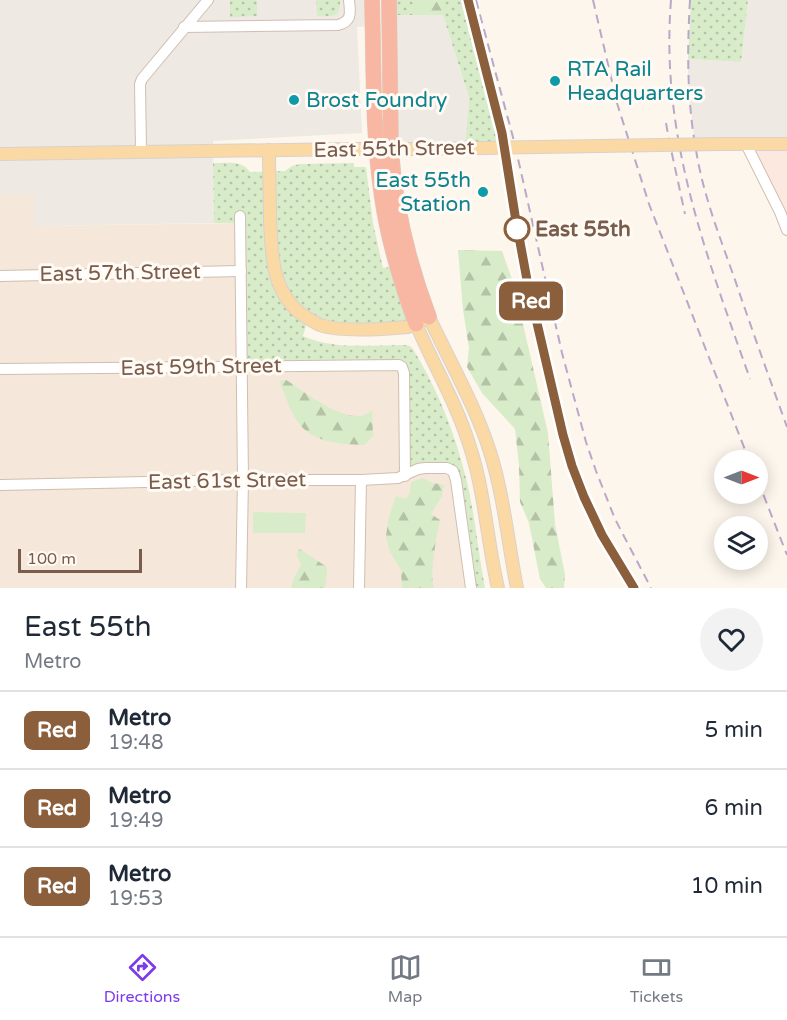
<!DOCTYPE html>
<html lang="en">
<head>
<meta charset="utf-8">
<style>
  :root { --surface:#fff; --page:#f2f2f3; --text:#1f2937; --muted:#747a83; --line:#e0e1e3; --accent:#7c3aed }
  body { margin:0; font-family:"Varela Round",sans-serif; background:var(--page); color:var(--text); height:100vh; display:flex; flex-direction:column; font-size:22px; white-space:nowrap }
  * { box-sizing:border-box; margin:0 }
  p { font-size:20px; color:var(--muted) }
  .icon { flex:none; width:33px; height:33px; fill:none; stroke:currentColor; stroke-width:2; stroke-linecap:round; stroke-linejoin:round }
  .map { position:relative; height:588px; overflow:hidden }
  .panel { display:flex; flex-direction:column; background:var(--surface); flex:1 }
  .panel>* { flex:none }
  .badge { padding:0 12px; border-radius:9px; font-size:21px; line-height:39px }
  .needle { width:39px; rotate:90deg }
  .fabs { position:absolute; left:714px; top:450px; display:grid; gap:12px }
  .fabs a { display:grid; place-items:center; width:54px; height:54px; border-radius:50%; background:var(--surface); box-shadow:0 3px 15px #0003; font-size:30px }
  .scale { position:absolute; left:18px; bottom:15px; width:124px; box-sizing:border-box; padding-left:6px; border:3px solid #7a5c4d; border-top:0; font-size:16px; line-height:21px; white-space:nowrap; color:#7a5c4d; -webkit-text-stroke:4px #fffaf3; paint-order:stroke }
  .map>.badge { position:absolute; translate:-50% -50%; box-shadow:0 0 0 3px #fff }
  .round { display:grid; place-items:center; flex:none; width:63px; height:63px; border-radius:32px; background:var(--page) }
  .head { display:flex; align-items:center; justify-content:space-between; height:102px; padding:0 24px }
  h1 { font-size:28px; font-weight:600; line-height:45px }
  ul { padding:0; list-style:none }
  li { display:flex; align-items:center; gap:18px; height:78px; padding:0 24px; border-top:2px solid var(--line) }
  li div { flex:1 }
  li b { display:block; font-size:22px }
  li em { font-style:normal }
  li .badge { min-width:66px; font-weight:700; text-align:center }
  .dock { display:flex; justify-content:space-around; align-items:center; height:84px; border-top:2px solid var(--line); background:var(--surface); font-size:16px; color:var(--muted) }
  .dock a { display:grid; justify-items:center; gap:3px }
  .dock .selected { color:var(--accent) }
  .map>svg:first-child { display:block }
  .residential { fill:#f5e8da }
  .commercial { fill:#fde8e0 }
  .industrial { fill:#efe9e4 }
  .grass { fill:url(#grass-dots) }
  .forest { fill:url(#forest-firs) }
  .garden { fill:#d8ecc9 }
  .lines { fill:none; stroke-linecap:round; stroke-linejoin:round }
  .minor-casing { stroke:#d1beb0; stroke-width:12 }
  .major-casing { stroke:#dad1cd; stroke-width:14 }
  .highway-casing { stroke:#dad1cd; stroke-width:16 }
  .minor { stroke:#fff; stroke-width:10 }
  .major { stroke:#fbd9a5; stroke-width:12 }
  .highway { stroke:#f7b7a3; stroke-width:15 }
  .rail { stroke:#b9a8c9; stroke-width:2; stroke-dasharray:9 6; stroke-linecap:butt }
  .major-bridge-casing { stroke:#dad1cd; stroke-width:14; stroke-linecap:butt }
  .major-bridge { stroke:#fbd9a5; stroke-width:12 }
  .line-casing { stroke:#fff; stroke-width:14 }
  .line { stroke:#8b5e3c; stroke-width:9 }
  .culture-dot { fill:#0f9aa8; stroke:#fffaf3; stroke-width:2 }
  .stop-dot { fill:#fff; stroke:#8b5e3c; stroke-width:3 }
  .labels { text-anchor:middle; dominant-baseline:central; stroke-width:6; stroke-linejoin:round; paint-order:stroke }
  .culture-label { font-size:21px; fill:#0d838f; stroke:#fffaf3; text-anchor:start }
  .street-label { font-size:21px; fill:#7a5c4d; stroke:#fffaf3 }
  .stop-label { font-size:21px; font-weight:bold; fill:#7a5c4d; stroke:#fffaf3; text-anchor:start }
</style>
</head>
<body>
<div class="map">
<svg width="787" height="588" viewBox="0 0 787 588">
  <defs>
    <pattern id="grass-dots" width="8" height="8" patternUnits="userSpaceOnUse" patternTransform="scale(1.5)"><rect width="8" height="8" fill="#d8ecc9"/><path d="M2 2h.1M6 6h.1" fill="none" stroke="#b4c2a5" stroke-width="1.8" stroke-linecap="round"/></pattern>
    <pattern id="forest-firs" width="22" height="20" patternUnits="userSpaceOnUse" patternTransform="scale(1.5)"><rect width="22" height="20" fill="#d8ecc9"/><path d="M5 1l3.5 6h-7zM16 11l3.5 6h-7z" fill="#b4c2a5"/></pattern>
  </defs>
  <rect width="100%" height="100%" fill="#fdf6ec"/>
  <path class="residential" d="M0 195H35V226L241 223V366L399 365 451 469 471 588H0Z"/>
  <path class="commercial" d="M746 144H787V230Z"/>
  <g class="industrial">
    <path d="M0 0H202L176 31 208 0H372L373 26 357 27 362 133 213 141 214 223 35 226 34 195H0Z"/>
    <path d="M748 0H787V144H695L688 84V59L741 62Z"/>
    <path d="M389 15H443L469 99 465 148 391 150Z"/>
  </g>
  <g class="grass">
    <path d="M230 0H257V16L230 17Z"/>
    <path d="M316 0H340C341 19 332 16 317 16Z"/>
    <path d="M389 0H468L496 105 504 147 465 148 469 98 443 15H389Z"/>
    <path d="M691 0H748L741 62 688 59Z"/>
    <path d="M213 163C226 163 243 160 250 172L285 171 292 166 300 164 354 163V167H366L373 223 383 268 397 266 416 324 352 329 308 318 303 336C334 350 370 345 404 345L410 346 413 349C437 388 455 433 466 478 475 514 478 552 485 588H471L451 469 405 476 403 369 241 366 240 223H214Z"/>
  </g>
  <g class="forest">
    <path d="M415 0H443V15H416Z"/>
    <path d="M458 250 502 251 514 285 548 433 555 524 565 575 564 588H546L540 579 529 523 520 502 519 465 515 429 482 393 467 367 469 348 463 310Z"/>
    <path d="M286 380C304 391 352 431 372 410L373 436 364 445C340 444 312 443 297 421 290 411 286 397 281 386L280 381Z"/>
    <path d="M423 478 433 483 444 485 442 496 431 514 440 520C437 534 429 576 434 588H402L401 570 390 552 386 537 388 520 396 496 406 499 410 492 411 482Z"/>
    <path d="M298 548 327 567V573L325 588H291L294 578 301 565 297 556Z"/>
  </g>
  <path class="garden" d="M253 512 306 513 305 533H253Z"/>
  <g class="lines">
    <g class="minor-casing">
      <g id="minor">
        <path d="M184 27 338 25C353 21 350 12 349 0"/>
        <path d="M746 144 780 212 787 230"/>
        <path d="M141 151 140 84 142 79 208 0"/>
        <path d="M240 216 243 480 241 588"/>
        <path d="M0 276 241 271"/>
        <path d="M0 369 399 365 402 367 404 373 405 476"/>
        <path d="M0 485 243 480H361L398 478 418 469 425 468H447L453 471 456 480 471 588"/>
        <path d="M359 588 361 480"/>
      </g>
    </g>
    <g class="major-casing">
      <g id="major">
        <path d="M720 144H787"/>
        <path d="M414 149 486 148"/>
        <path d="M269 150C269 173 270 196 270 220 272 254 271 289 300 313 306 317 313 322 320 325 340 332 386 329 408 327L416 324 429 317C450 362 475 405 490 452 504 496 508 543 517 588"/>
        <path d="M0 154 353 149"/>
        <path d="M416 324C434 366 457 404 470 447 485 493 487 541 498 588"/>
      </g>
    </g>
    <g class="highway-casing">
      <g id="highway">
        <path d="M372 0C374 65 372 132 382 197 388 240 401 283 416 324"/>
        <path d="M389 0 391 150C395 206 409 264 429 317"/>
      </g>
    </g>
    <use href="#minor" class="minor"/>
    <use href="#major" class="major"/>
    <use href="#highway" class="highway"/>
    <g class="rail">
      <path d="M476 0 514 141 562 353 586 442 596 471 615 519 651 588"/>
      <path d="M593 0 617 103 649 204 749 460"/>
      <path d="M671 0C660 136 706 254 750 379"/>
      <path d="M690 0C687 50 687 101 696 150 703 194 719 235 734 277 751 327 769 377 787 427"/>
      <path d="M497 111C507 155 512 200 520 245 529 291 540 337 550 383 559 421 568 460 583 497 597 529 616 558 634 588"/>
      <path d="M666 123 669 140 685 214"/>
      <path d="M758 481 787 555"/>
    </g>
    <g class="major-bridge-casing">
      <g id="major-bridge">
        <path d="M486 148 720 144"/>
        <path d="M353 149H414"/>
      </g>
    </g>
    <use href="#major-bridge" class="major-bridge"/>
  </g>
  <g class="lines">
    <g class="line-casing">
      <path id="line" d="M468 0 502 133 515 215 527 280 563 435 572 466 584 497 602 535 634 588"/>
    </g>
    <use href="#line" class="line"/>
  </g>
  <g class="culture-dot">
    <circle cx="555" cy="81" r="6"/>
    <circle cx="294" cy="100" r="6"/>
    <circle cx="483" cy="192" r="6"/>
  </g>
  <circle class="stop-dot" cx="517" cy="229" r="12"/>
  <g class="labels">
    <g class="culture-label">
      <text x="567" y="69">RTA Rail<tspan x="567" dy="24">Headquarters</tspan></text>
      <text x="306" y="100">Brost Foundry</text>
      <text x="471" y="180" text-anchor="end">East 55th<tspan x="471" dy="24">Station</tspan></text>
    </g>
    <g class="street-label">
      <text transform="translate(394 149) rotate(-1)">East 55th Street</text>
      <text transform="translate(120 273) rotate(-1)">East 57th Street</text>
      <text transform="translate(201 367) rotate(-1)">East 59th Street</text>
      <text transform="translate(227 481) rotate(-1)">East 61st Street</text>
    </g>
    <g class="stop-label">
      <text x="535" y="229">East 55th</text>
    </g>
  </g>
</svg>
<div class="fabs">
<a><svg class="needle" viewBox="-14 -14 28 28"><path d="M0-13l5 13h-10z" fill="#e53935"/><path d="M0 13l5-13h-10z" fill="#747a83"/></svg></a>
<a><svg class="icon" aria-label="layers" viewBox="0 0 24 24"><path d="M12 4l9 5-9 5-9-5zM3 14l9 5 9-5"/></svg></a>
</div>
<div class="scale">100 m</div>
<b class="badge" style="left:531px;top:301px;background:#8b5e3c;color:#fff">Red</b>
</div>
<section class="panel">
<div class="head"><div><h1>East 55th</h1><p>Metro</p></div><a class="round"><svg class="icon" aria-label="heart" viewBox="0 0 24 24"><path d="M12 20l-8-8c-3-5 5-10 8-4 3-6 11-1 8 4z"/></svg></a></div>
<ul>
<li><span class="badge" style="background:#8b5e3c;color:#fff">Red</span><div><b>Metro</b><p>19:48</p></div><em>5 min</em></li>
<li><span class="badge" style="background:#8b5e3c;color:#fff">Red</span><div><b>Metro</b><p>19:49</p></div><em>6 min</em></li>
<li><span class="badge" style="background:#8b5e3c;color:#fff">Red</span><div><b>Metro</b><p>19:53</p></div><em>10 min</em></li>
</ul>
</section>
<nav class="dock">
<a class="selected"><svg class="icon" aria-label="directions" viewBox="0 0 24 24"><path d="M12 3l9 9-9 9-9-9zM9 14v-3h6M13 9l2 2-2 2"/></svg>Directions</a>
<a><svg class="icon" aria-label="map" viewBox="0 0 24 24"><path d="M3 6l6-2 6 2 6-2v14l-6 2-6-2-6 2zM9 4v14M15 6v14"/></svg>Map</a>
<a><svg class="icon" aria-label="tickets" viewBox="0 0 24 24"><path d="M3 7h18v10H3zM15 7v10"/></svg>Tickets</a>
</nav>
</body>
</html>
